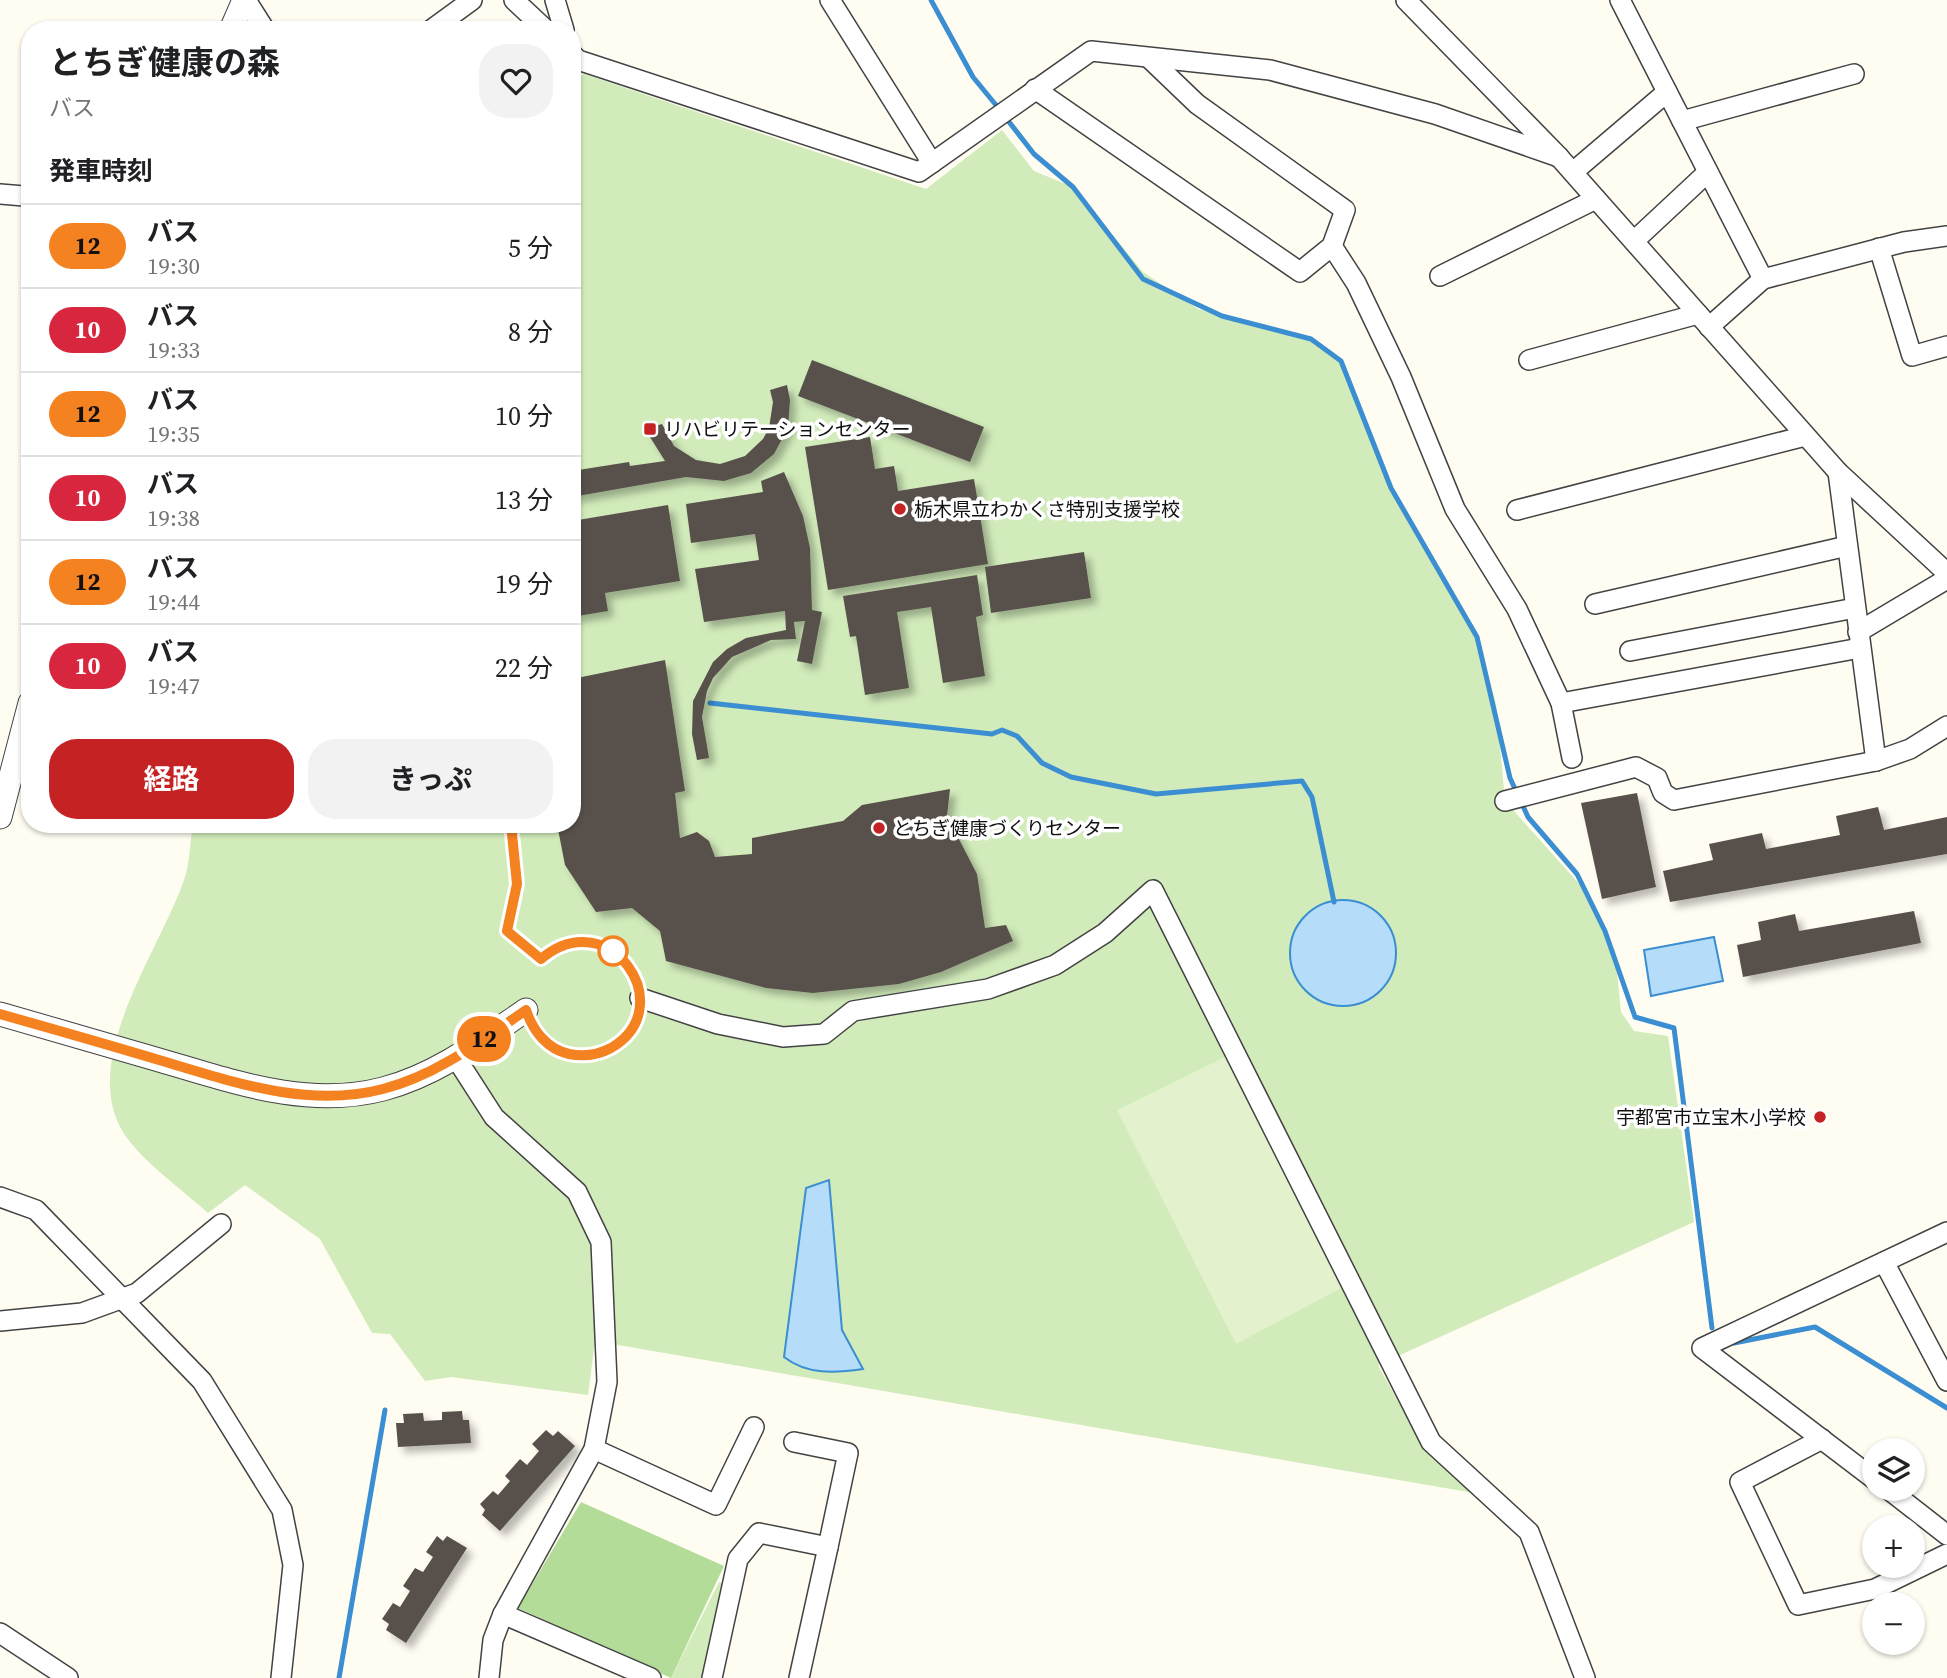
<!DOCTYPE html>
<html lang="ja">
<head>
<meta charset="utf-8">
<style>
  :root { --surface:#fff; --page:#f2f2f2; --text:#202124; --muted:#757577; --line:#e0e0e0; --accent:#c52323 }
  body { margin:0; font-family:"Source Serif 4","Noto Sans JP",serif; background:var(--page); color:var(--text); height:100vh; display:flex; flex-direction:column; font-size:26px; white-space:nowrap }
  * { box-sizing:border-box; margin:0 }
  p { font-size:23px; color:var(--muted) }
  .icon { flex:none; width:38px; height:38px; fill:none; stroke:currentColor; stroke-width:2; stroke-linecap:round; stroke-linejoin:round }
  .map { position:relative; flex:1; overflow:hidden }
  .drawer { position:absolute; left:21px; top:21px; width:560px; height:812px; display:flex; flex-direction:column; background:var(--surface); border-radius:28px; box-shadow:0 2px 5px #0004 }
  .drawer>* { flex:none }
  .badge { padding:0 14px; border-radius:23px; font-size:24px; line-height:46px }
  .controls { position:absolute; left:1862px; top:1438px; display:grid; gap:14px }
  .controls a { display:grid; place-items:center; width:63px; height:63px; border-radius:50%; background:var(--surface); box-shadow:0 2px 5px #0004; font-size:35px }
  .map>.badge { position:absolute; translate:-50% -50%; box-shadow:0 0 0 4px #fff }
  h2 { padding:0 28px; font-size:26px; line-height:63px }
  .round { display:grid; place-items:center; flex:none; width:74px; height:74px; border-radius:28px; background:var(--page) }
  .summary { display:flex; align-items:center; justify-content:space-between; height:119px; padding:0 28px }
  h1 { font-size:33px; font-weight:700; line-height:52px }
  .primary-button { display:flex; gap:14px; margin-top:auto; padding:14px 28px }
  .primary-button a { flex:1; height:80px; border-radius:28px; background:var(--accent); color:#fff; font-size:28px; font-weight:700; line-height:80px; text-align:center }
  .primary-button a+a { background:var(--page); color:var(--text) }
  ul { padding:0; list-style:none }
  li { display:flex; align-items:center; gap:21px; height:84px; padding:0 28px; border-top:2px solid var(--line) }
  li div { flex:1 }
  li b { display:block; font-size:26px }
  li em { font-style:normal }
  li .badge { min-width:77px; font-weight:700; text-align:center }
  .map>svg:first-child { display:block }
  .green { fill:#d1ebba }
  .forest { fill:#b4dc99 }
  .pitch { fill:#e3f2cc }
  .water { fill:#b5dcf8; stroke:#3a8ed1; stroke-width:2 }
  .lines { fill:none; stroke-linecap:round; stroke-linejoin:round }
  .stream { stroke:#3a8ed1; stroke-width:5 }
  .building { fill:#59514c; filter:url(#shadow) }
  .minor-casing { stroke:#434343; stroke-width:22 }
  .tertiary-casing { stroke:#434343; stroke-width:25 }
  .minor { stroke:#fff; stroke-width:19 }
  .tertiary { stroke:#fff; stroke-width:23 }
  .line-casing { stroke:#fff; stroke-width:16 }
  .line { stroke:#f58220; stroke-width:10 }
  .poi-dot { fill:#c52323; stroke:#fff; stroke-width:2.5 }
  .stop-dot { fill:#fff; stroke:#f58220; stroke-width:3.5 }
  .labels { text-anchor:middle; dominant-baseline:central; stroke-width:7; stroke-linejoin:round; paint-order:stroke }
  .poi-label { font-size:19px; fill:#101010; stroke:#fff; text-anchor:start }
</style>
</head>
<body>
<div class="map">
<svg width="1947" height="1678" viewBox="0 0 1947 1678">
  <defs>
    <filter id="shadow"><feDropShadow dx="6" dy="6" stdDeviation="3.5" flood-color="#0004"/></filter>
  </defs>
  <rect width="100%" height="100%" fill="#fffdf2"/>
  <g class="green">
    <path d="M584 74 926 189 1002 130 1034 171 1073 187 1143 272 1198 309 1311 339 1341 361 1391 488 1477 637 1496 704 1505 801 1582 887 1615 951 1621 1012 1634 1031 1668 1036 1694 1222 1378 1365 1425 1450 1474 1493 595 1341 588 1395 451 1377 425 1381 390 1334 372 1333 320 1239 245 1185 208 1213C183 1190 141 1161 123 1132 78 1058 162 948 185 877 190 861 190 841 193 824H572V81Z"/>
    <path d="M719 1582 724 1584 707 1678H671Z"/>
  </g>
  <path class="forest" d="M581 1502 724 1566 671 1678 518 1608Z"/>
  <path class="pitch" d="M1225 1057 1343 1287 1236 1344 1117 1110Z"/>
  <g class="water">
    <circle cx="1343" cy="953" r="53"/>
    <path d="M1714 937 1723 981 1651 996 1644 950Z"/>
    <path d="M829 1180 842 1330 863 1369C835 1373 807 1375 784 1357L806 1188Z"/>
  </g>
  <g class="lines">
    <g class="stream">
      <path d="M931 0 973 77 1000 110"/>
      <path d="M1006 118 1034 154 1073 187 1143 279 1222 316 1311 339 1341 361 1391 488 1477 637 1510 778 1528 817 1577 874 1605 931 1635 1017 1674 1028 1712 1328"/>
      <path d="M710 703 992 734 1002 730 1017 736 1042 763 1071 777 1156 794 1302 781 1312 797 1334 902"/>
      <path d="M1734 1343 1815 1327 1947 1408"/>
      <path d="M339 1678 385 1410"/>
    </g>
  </g>
  <g class="building">
    <path d="M812 360 984 427 970 462 798 396Z"/>
    <path d="M787 385 790 400 788 428 774 454 751 473 724 481 686 477 572 497V471L629 462 630 466 665 461 645 429 662 424 674 446 696 460 720 464 745 456 763 439 769 428 773 402 770 390Z"/>
    <path d="M870 437 875 469 894 466 898 491 974 479 988 564 828 590 805 447Z"/>
    <path d="M784 472 803 516 810 548 812 610 822 612 812 664 797 661 805 621 794 622 796 639 771 640 732 657 713 678 707 691 702 717 709 758 697 760 692 734 693 701 713 662 727 649 746 638 786 630 785 611 704 622 695 569 759 560 755 534 691 543 686 504 763 492 761 481Z"/>
    <path d="M668 505 680 581 605 593 608 611 572 617V521Z"/>
    <path d="M1084 552 1091 598 991 613 985 567Z"/>
    <path d="M977 575 983 615 976 617 985 676 943 683 931 607 897 612 909 688 865 695 856 636 850 637 843 596Z"/>
    <path d="M665 660 685 791 675 793 680 838 697 832 709 841 715 857 752 854V838L843 821 862 805 950 789 947 816 977 874 985 928 1006 925 1013 941 941 972 899 984 813 993 766 988 666 961 660 931 632 908 596 912 565 865 557 824H572V679Z"/>
    <path d="M1637 793 1656 887 1602 899 1581 803Z"/>
    <path d="M1878 807 1884 830 1947 817V854L1670 902 1663 871 1713 860 1709 844 1762 833 1766 849 1840 835 1836 816Z"/>
    <path d="M1914 911 1921 943 1743 977 1737 945 1761 940 1758 922 1795 914 1799 931Z"/>
    <path d="M462 1411 463 1420H469L471 1443 398 1447 396 1423H404L403 1414 423 1413 424 1421 442 1420V1412Z"/>
    <path d="M546 1430 553 1436 558 1431 575 1446 500 1531 482 1515 485 1510 480 1504 493 1491 498 1495 510 1481 505 1476 520 1459 527 1465 539 1451 532 1444Z"/>
    <path d="M437 1536 443 1541 447 1536 467 1548 406 1643 386 1630 389 1624 382 1619 393 1603 400 1607 410 1591 403 1586 415 1568 423 1572 433 1557 426 1552Z"/>
  </g>
  <g class="lines">
    <g class="minor-casing">
      <g id="minor">
        <path d="M246 0 265 30"/>
        <path d="M514 0 546 30"/>
        <path d="M555 0 564 30"/>
        <path d="M830 0 932 163"/>
        <path d="M1406 0 1559 157 1838 472 1947 573"/>
        <path d="M1620 0 1763 279"/>
        <path d="M431 30 472 0"/>
        <path d="M572 54 578 60 919 172 1091 51 1270 70 1435 114 1559 157"/>
        <path d="M1035 89 1300 272 1332 246 1345 210 1197 104 1149 58"/>
        <path d="M1682 121 1854 74"/>
        <path d="M1573 172 1667 92"/>
        <path d="M0 194 24 196"/>
        <path d="M1634 241 1708 172"/>
        <path d="M1332 246 1356 283 1401 377 1455 509 1517 609 1561 703 1572 758"/>
        <path d="M1879 248 1912 356 1947 346"/>
        <path d="M1440 276 1596 199"/>
        <path d="M1709 327 1763 279 1904 242 1947 236"/>
        <path d="M1529 360 1698 314"/>
        <path d="M1838 472 1876 761"/>
        <path d="M1517 510 1805 436"/>
        <path d="M1595 604 1847 546"/>
        <path d="M1858 632 1947 579"/>
        <path d="M1630 651 1855 608"/>
        <path d="M1561 703 1860 648"/>
        <path d="M1505 801 1636 767 1657 778 1663 793 1674 800 1876 761 1910 749 1947 726"/>
        <path d="M640 998 718 1024 783 1037 824 1034 853 1011 988 989 1055 965 1105 933 1153 890 1431 1442 1529 1532 1585 1678"/>
        <path d="M456 1058 494 1117 577 1192 601 1242 607 1382 594 1449 503 1614 493 1640 489 1678"/>
        <path d="M0 1197 36 1210 202 1381 282 1510 293 1565 281 1678"/>
        <path d="M1884 1262 1947 1381"/>
        <path d="M0 1321 82 1313 137 1293 221 1224"/>
        <path d="M1822 1439 1740 1482 1798 1605 1875 1589 1947 1554"/>
        <path d="M594 1449 716 1505 754 1427"/>
        <path d="M1874 1479 1702 1348 1947 1232"/>
        <path d="M1888 1489 1947 1535"/>
        <path d="M503 1614 651 1678"/>
        <path d="M0 1633 68 1678"/>
        <path d="M712 1678 738 1559 759 1533 828 1547 848 1453 794 1442"/>
        <path d="M799 1678 828 1547"/>
      </g>
    </g>
    <g class="tertiary-casing">
      <g id="tertiary">
        <path d="M231 30 244 0"/>
        <path d="M0 817 30 703"/>
        <path d="M0 1014C53 1029 106 1045 159 1060 232 1081 306 1109 383 1089 437 1075 481 1041 526 1010"/>
      </g>
    </g>
    <use href="#minor" class="minor"/>
    <use href="#tertiary" class="tertiary"/>
  </g>
  <g class="lines">
    <g class="line-casing">
      <path id="line" d="M0 1014C53 1029 106 1044 159 1060 231 1081 306 1109 383 1089 437 1075 481 1041 526 1010 533 1031 547 1049 569 1054 584 1057 598 1055 611 1048 682 1007 609 901 541 959L507 931 517 884 511 824"/>
    </g>
    <use href="#line" class="line"/>
  </g>
  <g class="poi-dot">
    <rect x="643" y="422" width="14" height="14" rx="3.5"/>
    <circle cx="900" cy="509" r="7"/>
    <circle cx="879" cy="828" r="7"/>
    <circle cx="1820" cy="1117" r="7"/>
  </g>
  <circle class="stop-dot" cx="613" cy="951" r="14"/>
  <g class="labels">
    <g class="poi-label">
      <text x="664" y="429">リハビリテーションセンター</text>
      <text x="914" y="509">栃木県立わかくさ特別支援学校</text>
      <text x="893" y="828">とちぎ健康づくりセンター</text>
      <text x="1806" y="1117" text-anchor="end">宇都宮市立宝木小学校</text>
    </g>
  </g>
</svg>
<div class="controls">
<a><svg class="icon" aria-label="layers" viewBox="0 0 24 24"><path d="M12 4l9 5-9 5-9-5zM3 14l9 5 9-5"/></svg></a>
<a>+</a>
<a>−</a>
</div>
<b class="badge" style="left:484px;top:1039px;background:#f58220;color:#111">12</b>
<section class="drawer">
<div class="summary"><div><h1>とちぎ健康の森</h1><p>バス</p></div><a class="round"><svg class="icon" aria-label="heart" viewBox="0 0 24 24"><path d="M12 20l-8-8c-3-5 5-10 8-4 3-6 11-1 8 4z"/></svg></a></div>
<h2>発車時刻</h2>
<ul>
<li><span class="badge" style="background:#f58220;color:#111">12</span><div><b>バス</b><p>19:30</p></div><em>5 分</em></li>
<li><span class="badge" style="background:#d7263d;color:#fff">10</span><div><b>バス</b><p>19:33</p></div><em>8 分</em></li>
<li><span class="badge" style="background:#f58220;color:#111">12</span><div><b>バス</b><p>19:35</p></div><em>10 分</em></li>
<li><span class="badge" style="background:#d7263d;color:#fff">10</span><div><b>バス</b><p>19:38</p></div><em>13 分</em></li>
<li><span class="badge" style="background:#f58220;color:#111">12</span><div><b>バス</b><p>19:44</p></div><em>19 分</em></li>
<li><span class="badge" style="background:#d7263d;color:#fff">10</span><div><b>バス</b><p>19:47</p></div><em>22 分</em></li>
</ul>
<div class="primary-button"><a>経路</a><a>きっぷ</a></div>
</section>
</div>
</body>
</html>
